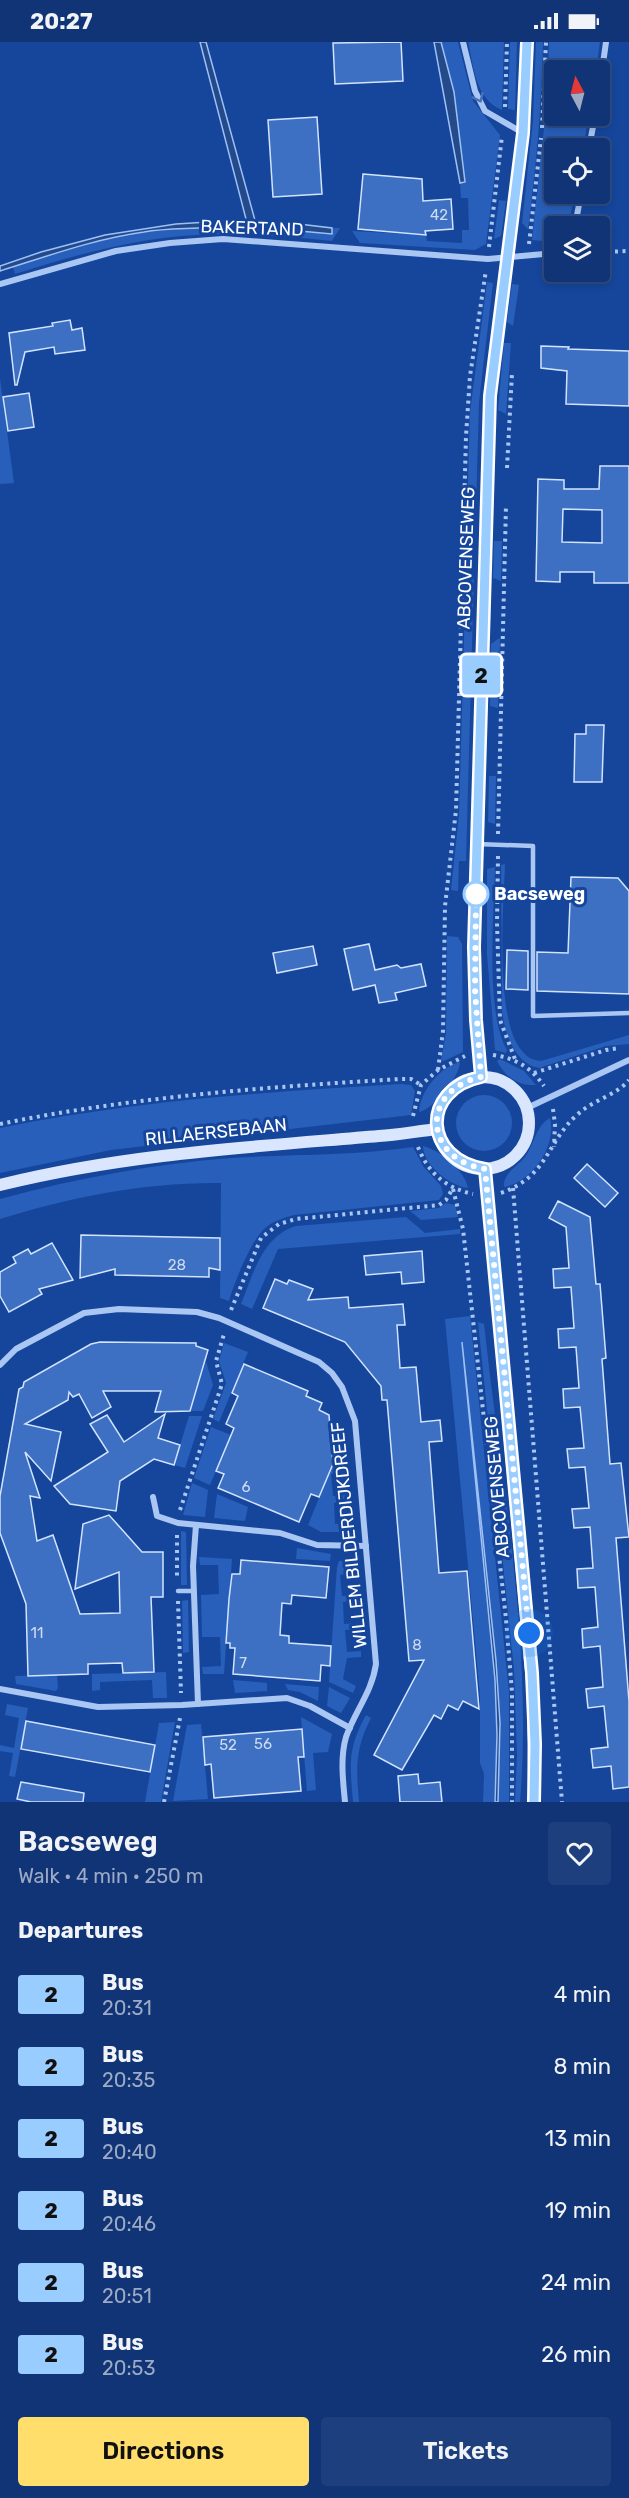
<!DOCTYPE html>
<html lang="en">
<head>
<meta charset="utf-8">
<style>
  :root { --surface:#103475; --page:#1e3f7d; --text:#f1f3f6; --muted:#9caac5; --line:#304f87; --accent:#ffde6c }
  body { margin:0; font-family:Rubik,sans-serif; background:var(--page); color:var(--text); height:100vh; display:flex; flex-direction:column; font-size:22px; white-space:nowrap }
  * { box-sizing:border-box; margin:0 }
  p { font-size:20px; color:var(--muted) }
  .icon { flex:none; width:33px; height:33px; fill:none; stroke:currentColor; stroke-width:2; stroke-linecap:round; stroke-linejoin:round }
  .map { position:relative; height:1760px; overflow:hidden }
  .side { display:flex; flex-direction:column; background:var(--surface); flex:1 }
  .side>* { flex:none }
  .badge { padding:0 12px; border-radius:4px; font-size:21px; line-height:39px }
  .needle { width:39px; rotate:353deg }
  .controls { position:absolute; left:544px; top:18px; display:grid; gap:12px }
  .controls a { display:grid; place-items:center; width:66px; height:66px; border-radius:6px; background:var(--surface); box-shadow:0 3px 9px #0003,0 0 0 2px var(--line); font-size:30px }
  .you { position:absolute; width:30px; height:30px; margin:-15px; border:4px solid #fff; border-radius:50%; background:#1a73e8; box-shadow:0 0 0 9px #1a73e833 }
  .map>.badge { position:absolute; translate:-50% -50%; box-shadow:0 0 0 3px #fff }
  h2 { padding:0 18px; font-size:22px; line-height:54px }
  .round { display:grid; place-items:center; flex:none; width:63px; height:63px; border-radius:6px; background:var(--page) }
  .summary { display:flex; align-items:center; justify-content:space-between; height:102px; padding:0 18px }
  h1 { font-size:28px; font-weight:600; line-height:45px }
  .button { display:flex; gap:12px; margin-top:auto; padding:12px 18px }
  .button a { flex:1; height:69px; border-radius:6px; background:var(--accent); color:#111; font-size:24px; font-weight:600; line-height:69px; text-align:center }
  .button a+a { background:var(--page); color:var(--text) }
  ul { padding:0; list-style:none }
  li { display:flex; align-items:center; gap:18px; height:72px; padding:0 18px }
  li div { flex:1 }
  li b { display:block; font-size:22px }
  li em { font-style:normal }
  li .badge { min-width:66px; font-weight:700; text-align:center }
  .status { display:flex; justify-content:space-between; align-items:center; height:42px; padding:0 30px; background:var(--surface); direction:ltr }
  .status svg { height:16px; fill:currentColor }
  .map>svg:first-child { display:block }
  .green { fill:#285fba }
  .water { fill:#254a8a; stroke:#9dc0f6; stroke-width:1.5 }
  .building { fill:#3d70c2; stroke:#d2e3fd; stroke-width:1.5; fill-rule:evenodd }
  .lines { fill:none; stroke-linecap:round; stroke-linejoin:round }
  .path { stroke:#aac6f3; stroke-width:4; stroke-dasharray:3 4.5; stroke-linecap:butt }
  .lane { stroke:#aac6f3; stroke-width:4.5 }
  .street { stroke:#aac6f3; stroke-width:6 }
  .secondary { stroke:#dae6fd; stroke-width:12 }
  .oneway { stroke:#4973ba }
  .line-casing { stroke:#fff; stroke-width:14 }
  .line { stroke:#9cf; stroke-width:9 }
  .walk { stroke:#fff; stroke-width:6; stroke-dasharray:0 10.8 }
  .stop-dot { fill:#fff; stroke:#9cf; stroke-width:3 }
  .labels { text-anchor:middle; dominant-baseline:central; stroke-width:6; stroke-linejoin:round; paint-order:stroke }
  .number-label { font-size:15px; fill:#cedbf0 }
  .street-label { font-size:18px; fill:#fff; stroke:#15469c }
  .stop-label { font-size:18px; font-weight:bold; fill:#fff; stroke:#15469c; text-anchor:start }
</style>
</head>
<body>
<div class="status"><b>20:27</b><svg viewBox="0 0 49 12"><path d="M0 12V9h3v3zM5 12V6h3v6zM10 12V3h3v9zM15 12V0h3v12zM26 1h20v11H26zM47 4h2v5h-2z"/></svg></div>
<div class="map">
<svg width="629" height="1760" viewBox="0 0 629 1760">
  <rect width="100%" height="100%" fill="#15469c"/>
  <g class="green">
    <path d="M441 0H458L473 59 500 93 486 202 475 208 360 201 352 189 426 193 427 199 462 201V188H469L468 156H461L460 141 465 140 454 50Z"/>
    <path d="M468 0H504L502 68C475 57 474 25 468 0Z"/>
    <path d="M510 0H517L515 68 508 67Z"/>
    <path d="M536 0H543C542 62 536 125 528 187L522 181 533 79Z"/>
    <path d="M549 0H600L596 28H555V74H589L583 106H555V152H575L568 184H555V200L532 198 546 68Z"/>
    <path d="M499 158 506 159 501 194 494 197Z"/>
    <path d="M247 180 250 184 290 181V188L331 192 332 186H340L332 199C294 195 255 191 217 192 148 193 81 211 15 232L13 225C56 209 101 195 146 189 180 185 214 186 247 180Z"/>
    <path d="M487 240 493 241 479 360 475 503 466 505 470 370Z"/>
    <path d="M512 242 519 243 513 284 507 280Z"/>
    <path d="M504 301H511L506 372 498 368Z"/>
    <path d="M0 337 14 441 0 442Z"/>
    <path d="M494 499H502L501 539 493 536Z"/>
    <path d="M466 529 474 531 466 819H459L458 849 451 848 459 773Z"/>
    <path d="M498 597H500L498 666 490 664 491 602Z"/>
    <path d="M489 734H496L495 782 488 780Z"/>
    <path d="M505 822C504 863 493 984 525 1012 529 1017 535 1018 541 1019L629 993V1002L606 1004 539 1026C514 1022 504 989 502 968L501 823Z"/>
    <path d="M495 825C494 871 485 971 507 1008L506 1011 495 1008 487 912V827Z"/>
    <path d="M447 894 458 895 462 902 463 1010 444 1019 441 1018 446 991Z"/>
    <path d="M500 1017 524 1029 536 1043C518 1044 505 1035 497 1019Z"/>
    <path d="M460 1020C460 1034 433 1068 419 1070 420 1049 440 1025 460 1020Z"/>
    <path d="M401 1042 411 1043 415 1049 411 1073 111 1108 0 1131V1086C132 1059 266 1050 401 1042Z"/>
    <circle cx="484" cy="1081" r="28"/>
    <path d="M550 1076C557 1104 532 1140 504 1145 503 1131 517 1125 525 1115 534 1103 536 1083 550 1076Z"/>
    <path d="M423 1104C440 1108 465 1129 468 1146 450 1144 423 1123 423 1104Z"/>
    <path d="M413 1105 423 1124 441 1144 443 1152 439 1158 294 1173C283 1176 273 1179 264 1187 250 1201 235 1239 229 1259L220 1256 221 1141C147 1140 70 1155 0 1177V1157C77 1136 153 1122 232 1116 292 1112 353 1114 413 1105Z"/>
    <path d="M446 1161 455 1163 458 1175 421 1178 410 1169 439 1166Z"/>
    <path d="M406 1175 425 1191 460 1187V1192L278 1207 252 1267 241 1262C253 1233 262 1194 296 1184Z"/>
    <path d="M470 1274 509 1650V1760H498L500 1681 496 1619 462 1300 495 1638 497 1693 494 1760H483L484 1732 480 1721V1653L445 1277Z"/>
    <path d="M478 1280 484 1282C501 1440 533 1600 520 1760H515L517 1713 514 1628Z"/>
    <path d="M224 1301 248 1310 219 1380 213 1377 226 1341 219 1319Z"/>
    <path d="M206 1319 213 1343 203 1369H190Z"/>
    <path d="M189 1374H202L185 1426 174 1423Z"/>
    <path d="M211 1385 231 1393 210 1443 194 1436Z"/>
    <path d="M345 1423 346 1431 331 1432 333 1454 348 1453V1459L334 1461 335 1482 350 1481 351 1490H321L308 1483 332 1424Z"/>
    <path d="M192 1441 208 1448 205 1475 183 1473Z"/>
    <path d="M217 1452 248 1465 245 1479 214 1476Z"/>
    <path d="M181 1489 186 1490 187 1543H181Z"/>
    <path d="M297 1506 331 1512 330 1519 296 1517Z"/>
    <path d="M199 1515 232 1517 224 1632H203L202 1625 221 1624 220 1595H202L201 1553 219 1552 218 1523H200Z"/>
    <path d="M353 1518 354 1531 340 1533 342 1554 356 1553 357 1559 343 1560 344 1582 359 1581V1587L345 1588 347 1610 361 1609V1615L347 1616 343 1637 356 1644 353 1651 329 1640 337 1525 339 1519Z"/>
    <path d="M188 1558 189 1610 183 1611 182 1559Z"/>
    <path d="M166 1630 167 1656H153L152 1638 100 1640V1648L92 1649V1632Z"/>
    <path d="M57 1633 58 1646 56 1649 16 1642 15 1634Z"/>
    <path d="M233 1638 267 1641V1649L235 1651Z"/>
    <path d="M285 1642 319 1645 318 1659 300 1650 288 1648Z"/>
    <path d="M329 1645 350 1656 341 1671 327 1664Z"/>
    <path d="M7 1662 28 1666 15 1735 9 1734 13 1711 0 1709V1703L14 1706 19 1676 5 1673Z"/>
    <path d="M366 1673 371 1676C355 1707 356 1726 359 1760H353C350 1723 347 1707 366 1673Z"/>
    <path d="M301 1675 332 1692 328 1710 313 1711 316 1748 307 1749Z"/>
    <path d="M175 1680 161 1760H145L159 1681Z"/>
    <path d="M201 1682 208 1757 173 1759 187 1683Z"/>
  </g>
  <g class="water">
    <path d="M200 0H206L256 182 254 185 250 184 246 177Z"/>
    <path d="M434 0H441L454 50 465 140 460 141Z"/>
    <path d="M224 179 227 183C200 188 171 185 144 190 94 197 48 214 0 229V224L41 210 105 193 176 182Z"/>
    <path d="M290 181 332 186V192L289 188Z"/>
    <path d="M462 1300 496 1619 500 1681 498 1760H495L497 1693 495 1638Z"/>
  </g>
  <g class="building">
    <path d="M401 0 403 39 335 42 333 1Z"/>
    <path d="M317 75 322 152 273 155 268 78Z"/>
    <path d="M363 132 422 137 423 159 451 157 453 187 425 189 426 193 358 187Z"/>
    <path d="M70 278 72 288 82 286 85 308 55 312 54 305 25 310 17 343H15L9 291 53 284 52 281Z"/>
    <path d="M541 304 569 305 568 307 629 309V364L566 362 567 329 541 326Z"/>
    <path d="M29 351 34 385 8 389 3 355Z"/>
    <path d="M600 424H629V541H594V530H560V540L536 539 538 437 564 438V447H599ZM563 467 602 468V501L562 500Z"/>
    <path d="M586 683H604L602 740H574L575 692H586Z"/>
    <path d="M571 835 618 836 629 849V952L537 949V910L568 911Z"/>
    <path d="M369 902 375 928 397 923 401 926 421 922 426 944 395 951 397 958 379 961 375 943 353 948 344 907Z"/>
    <path d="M313 904 317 923 277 931 273 911Z"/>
    <path d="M507 908 528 909V948L506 947Z"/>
    <path d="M587 1122 618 1151 605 1165 574 1136Z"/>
    <path d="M558 1159 590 1175 596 1242H600L606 1316 602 1317 610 1422 621 1421 629 1495 616 1496 629 1659V1745L613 1747 611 1724 593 1726 591 1707 608 1705 604 1664 588 1666 586 1647 603 1645 600 1604 583 1606 582 1587 598 1585 595 1545 578 1546 577 1527 593 1526 590 1485 574 1486 572 1467 589 1466 585 1425 569 1426 567 1407 584 1406 580 1365 564 1366 563 1347 579 1346 576 1305 559 1306 558 1287 574 1286 571 1245 554 1246 553 1227 569 1226 566 1185 549 1176Z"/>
    <path d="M81 1193 220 1196V1228L209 1226V1235L115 1233V1227L80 1236Z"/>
    <path d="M52 1201 73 1238 39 1247 42 1252 9 1270 0 1254V1230L16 1221 13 1215 28 1207 31 1212Z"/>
    <path d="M422 1209 424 1240 402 1242 401 1230 366 1233 364 1214Z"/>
    <path d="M275 1237 287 1242 289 1238 313 1247 308 1258 348 1255 349 1266 403 1262 405 1283H397L400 1326 416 1325 421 1380 440 1378 442 1399 429 1400 439 1531 467 1529 479 1667 463 1659 458 1668 448 1663 441 1677 434 1673 402 1728 374 1713 424 1618 409 1619 387 1358H382L381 1344 345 1300 263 1266Z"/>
    <path d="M100 1300 196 1301V1304L208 1308 190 1369 155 1370 161 1349H103L111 1365 92 1376 79 1352 73 1355 69 1350 68 1358 25 1382 61 1390 51 1439 25 1410 40 1456 30 1454 37 1499 53 1493 80 1572 120 1571 119 1530 75 1547 83 1482 109 1473 142 1510H163V1555H151L154 1630 123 1631 122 1621 88 1622V1632L28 1634 26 1562 0 1491V1454L19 1347 23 1345 24 1340 91 1302Z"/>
    <path d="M244 1322 308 1349 306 1354 322 1361 319 1368 329 1373 333 1422 319 1455 311 1452 299 1480 218 1446 224 1432 216 1429 234 1386 226 1382 238 1354 232 1351Z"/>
    <path d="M165 1372 158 1396 180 1403 174 1423 154 1417 120 1439 116 1469 70 1462 54 1444 108 1410 90 1382 107 1373 124 1400Z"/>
    <path d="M241 1518 329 1525 326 1556 292 1553 291 1562 282 1561 280 1593 289 1594V1601L331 1604 330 1624 321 1623 320 1639 233 1632 235 1606H230V1601H226L229 1557 232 1532H240Z"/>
    <path d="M26 1679 155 1703 150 1730 21 1707Z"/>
    <path d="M302 1687 304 1715H298L301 1749 214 1756 211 1722 205 1723 203 1695Z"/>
    <path d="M418 1732 419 1742 440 1740 442 1760H400L398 1734Z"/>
    <path d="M21 1740 84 1751 83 1760H31L17 1757Z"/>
  </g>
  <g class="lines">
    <g class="path">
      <path d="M505 65 507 0"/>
      <path d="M542 86 546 0"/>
      <path d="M529 202 541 96"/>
      <path d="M489 205 502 94"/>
      <path d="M600 210 629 209"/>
      <path d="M507 426 512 331"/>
      <path d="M498 792 506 463"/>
      <path d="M498 814 497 881 500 978 515 1017"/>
      <path d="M493 1013C515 1016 531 1025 544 1044"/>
      <path d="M438 1028 443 989 445 864 456 768 466 394 470 334 486 228"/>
      <path d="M534 1031 606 1008 620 1006"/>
      <path d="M553 1067 555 1082 554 1105"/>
      <path d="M413 1074 421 1043 438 1028 465 1014"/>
      <path d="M0 1082C132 1055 266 1045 400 1037H411L421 1043"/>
      <path d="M418 1105C428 1131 446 1146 473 1152"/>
      <path d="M513 1146 562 1760"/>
      <path d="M453 1147 463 1187 506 1577 512 1650V1760"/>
      <path d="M501 1151C549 1134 546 1100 578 1072 593 1058 617 1053 629 1038"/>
      <path d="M231 1268 261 1196 279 1182 296 1177 439 1163 446 1158 453 1146"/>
      <path d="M180 1468 222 1342 216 1319 224 1292"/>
      <path d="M177 1493V1537"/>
      <path d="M178 1559 181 1651"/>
      <path d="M164 1760 180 1676"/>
    </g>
    <g class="lane">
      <path d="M477 802 533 804V974L629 971"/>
      <path d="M178 1549H194"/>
    </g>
    <g class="street">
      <path d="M463 0 475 49 485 69 523 91"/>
      <path d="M600 43 606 0"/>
      <path d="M589 106 595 74"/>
      <path d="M575 184 581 152"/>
      <path d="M0 242 116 209 170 201 223 197 488 217 555 211"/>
      <path d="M527 1066 629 1018"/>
      <path d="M0 1323 16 1307 84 1271 119 1267 197 1270 219 1276 319 1320 332 1331 342 1345 355 1379 376 1622C372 1650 355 1669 346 1695 340 1716 343 1739 345 1760"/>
      <path d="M153 1455 157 1474 178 1481 280 1491 317 1503 366 1504"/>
      <path d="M196 1483 193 1524 198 1662"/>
      <path d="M0 1647 98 1665 182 1663 287 1656 310 1664 350 1686"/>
    </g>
    <g class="secondary">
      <path d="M481 1035 476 978 474 905 490 354 523 91 527 0"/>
      <circle cx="483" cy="1081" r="46"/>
      <path d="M485 1127 533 1651 534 1760"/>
      <path d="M0 1143C125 1112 251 1105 379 1094 398 1093 418 1089 438 1087"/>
    </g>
  </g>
  <defs><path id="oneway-chevron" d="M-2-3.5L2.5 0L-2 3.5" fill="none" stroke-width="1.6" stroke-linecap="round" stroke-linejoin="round" transform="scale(1.5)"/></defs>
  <use class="oneway" href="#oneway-chevron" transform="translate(479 56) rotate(65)"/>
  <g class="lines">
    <g class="line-casing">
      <path id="line" d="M527 0 523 91 490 354 474 905 476 978 481 1035C420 1048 423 1117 485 1127L532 1631 535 1702 534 1760"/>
    </g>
    <use href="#line" class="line"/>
    <path class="walk" d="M476 852 475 948 481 1035C420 1048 423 1117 485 1127L529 1591"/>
  </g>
  <circle class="stop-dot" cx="476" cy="852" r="12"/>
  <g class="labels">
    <g class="number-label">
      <text x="439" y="173">42</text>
      <text x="177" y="1223">28</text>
      <text x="246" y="1445">6</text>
      <text x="37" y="1591">11</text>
      <text x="417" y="1603">8</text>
      <text x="243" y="1621">7</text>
      <text x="263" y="1702">56</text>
      <text x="228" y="1703">52</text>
    </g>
    <g class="street-label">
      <text transform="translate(252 186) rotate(2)">BAKERTAND</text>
      <text transform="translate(466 516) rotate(-88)">ABCOVENSEWEG</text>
      <text transform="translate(216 1090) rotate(-6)">RILLAERSEBAAN</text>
      <text transform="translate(497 1445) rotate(-95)">ABCOVENSEWEG</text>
      <text transform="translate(349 1493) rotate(-96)">WILLEM BILDERDIJKDREEF</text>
    </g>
    <g class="stop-label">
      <text x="494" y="852">Bacseweg</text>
    </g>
  </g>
</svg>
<div class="controls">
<a><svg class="needle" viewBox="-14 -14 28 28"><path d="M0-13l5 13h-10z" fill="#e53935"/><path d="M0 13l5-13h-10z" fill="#9caac5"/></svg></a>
<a><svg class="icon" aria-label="locate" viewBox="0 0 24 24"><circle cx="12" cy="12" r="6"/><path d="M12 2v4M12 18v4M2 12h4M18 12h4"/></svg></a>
<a><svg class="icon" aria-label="layers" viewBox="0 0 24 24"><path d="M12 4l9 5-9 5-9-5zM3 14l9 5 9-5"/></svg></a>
</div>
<div class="you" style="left:529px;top:1591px"></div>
<b class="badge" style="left:481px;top:633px;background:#9cf;color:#111">2</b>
</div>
<section class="side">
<div class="summary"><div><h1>Bacseweg</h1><p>Walk · 4 min · 250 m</p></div><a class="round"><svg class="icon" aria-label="heart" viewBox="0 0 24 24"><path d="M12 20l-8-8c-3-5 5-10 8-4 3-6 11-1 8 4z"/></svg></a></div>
<h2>Departures</h2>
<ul>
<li><span class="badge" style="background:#9cf;color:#111">2</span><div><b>Bus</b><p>20:31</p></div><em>4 min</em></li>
<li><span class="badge" style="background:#9cf;color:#111">2</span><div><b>Bus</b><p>20:35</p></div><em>8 min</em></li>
<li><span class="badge" style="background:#9cf;color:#111">2</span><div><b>Bus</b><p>20:40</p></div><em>13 min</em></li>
<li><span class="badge" style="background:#9cf;color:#111">2</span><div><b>Bus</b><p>20:46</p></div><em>19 min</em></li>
<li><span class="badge" style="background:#9cf;color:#111">2</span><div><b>Bus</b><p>20:51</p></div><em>24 min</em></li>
<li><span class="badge" style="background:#9cf;color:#111">2</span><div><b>Bus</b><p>20:53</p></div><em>26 min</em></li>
</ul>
<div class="button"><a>Directions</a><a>Tickets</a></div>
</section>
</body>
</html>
